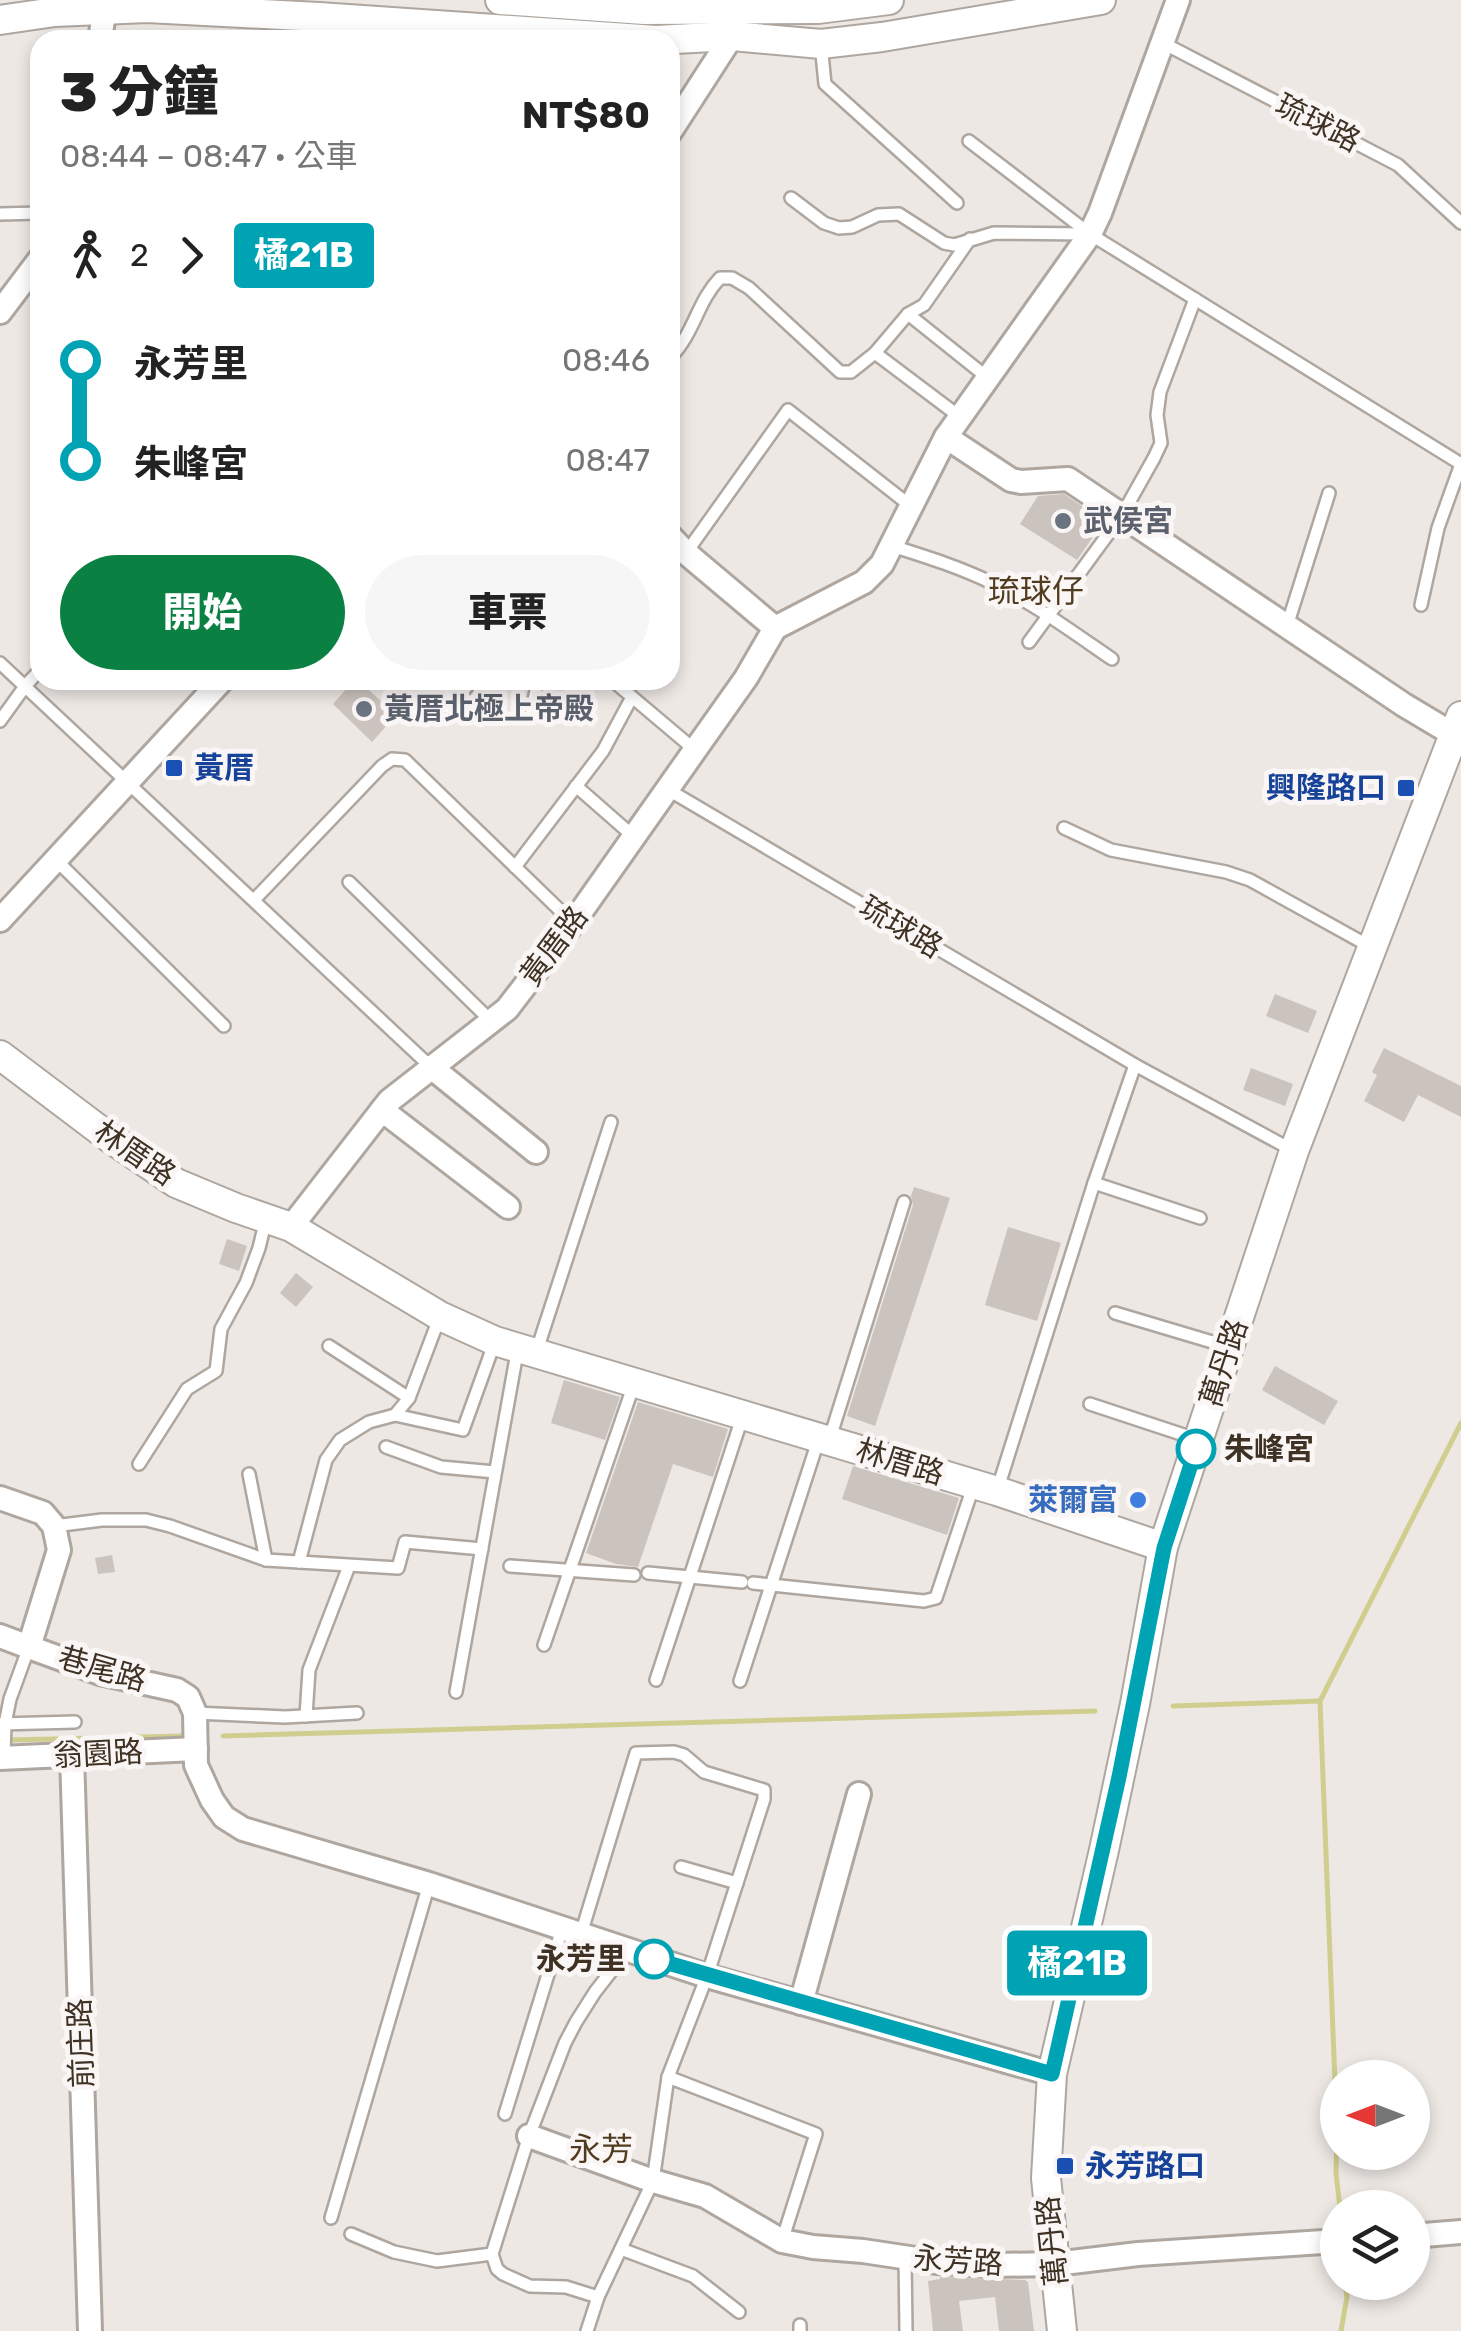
<!DOCTYPE html>
<html lang="zh-TW">
<head>
<meta charset="utf-8">
<style>
  :root { --surface:#fff; --page:#f6f6f6; --text:#222; --muted:#767676; --accent:#0b8043 }
  body { margin:0; font-family:Rubik,"Noto Sans TC",sans-serif; background:var(--page); color:var(--text); height:100vh; display:flex; flex-direction:column; font-size:38px; white-space:nowrap }
  * { box-sizing:border-box; margin:0 }
  p { font-size:32px; color:var(--muted) }
  .icon { flex:none; width:55px; height:55px; fill:none; stroke:currentColor; stroke-width:2; stroke-linecap:round; stroke-linejoin:round }
  .map { position:relative; flex:1; overflow:hidden }
  .side { position:absolute; left:30px; top:30px; width:650px; height:660px; display:flex; flex-direction:column; background:var(--surface); border-radius:30px; box-shadow:0 5px 15px #0003 }
  .side>* { flex:none }
  .badge { padding:0 20px; border-radius:8px; font-size:35px; line-height:65px }
  .needle { width:65px; rotate:270deg }
  .buttons { position:absolute; left:1320px; top:2060px; display:grid; gap:20px }
  .buttons a { display:grid; place-items:center; width:110px; height:110px; border-radius:50%; background:var(--surface); box-shadow:0 5px 15px #0003; font-size:50px }
  .map>.badge { position:absolute; translate:-50% -50%; box-shadow:0 0 0 5px #fff }
  .legs { display:flex; align-items:center; gap:15px; height:110px; padding:0 30px; font-size:32px }
  .legs p { margin-inline-start:auto }
  .head { display:flex; align-items:center; justify-content:space-between; height:170px; padding:0 30px }
  h1 { font-size:55px; font-weight:800; line-height:75px }
  .cta { display:flex; gap:20px; margin-top:auto; padding:20px 30px }
  .cta a { flex:1; height:115px; border-radius:60px; background:var(--accent); color:#fff; font-size:40px; font-weight:800; line-height:115px; text-align:center }
  .cta a+a { background:var(--page); color:var(--text) }
  ul { padding:0 30px; list-style:none }
  li { display:flex; align-items:center; gap:35px; height:100px; font-size:38px }
  li i { display:grid; place-items:center; width:15px; height:100%; margin:0 12px; background:currentColor }
  li i::after { content:''; width:25px; height:25px; margin:-12px; border:8px solid; border-radius:50%; background:var(--surface) }
  li p { margin-inline-start:auto }
  li:first-child i { background:linear-gradient(#0000 50%,currentColor 0) }
  li:last-child i { background:linear-gradient(currentColor 50%,#0000 0) }
  .map>svg:first-child { display:block }
  .lines { fill:none; stroke-linecap:round; stroke-linejoin:round }
  .stream { stroke:#d0ce8e; stroke-width:5 }
  .building { fill:#cbc3bd }
  .service-casing { stroke:#aea69f; stroke-width:16 }
  .minor-casing { stroke:#aea69f; stroke-width:28 }
  .tertiary-casing { stroke:#aea69f; stroke-width:32 }
  .service { stroke:#fff; stroke-width:11 }
  .minor { stroke:#fff; stroke-width:22 }
  .tertiary { stroke:#fff; stroke-width:28 }
  .line-1-casing { stroke:#fff; stroke-width:22 }
  .line-1 { stroke:#00a3b4; stroke-width:15 }
  .worship-dot { fill:#6b7280; stroke:#faf6f5; stroke-width:4 }
  .transit-dot { fill:#1a4fb4; stroke:#faf6f5; stroke-width:4 }
  .stop-1-dot { fill:#fff; stroke:#00a3b4; stroke-width:5 }
  .shop-dot { fill:#3f7fe0; stroke:#faf6f5; stroke-width:4 }
  .labels { text-anchor:middle; dominant-baseline:central; stroke-width:10; stroke-linejoin:round; paint-order:stroke }
  .street-label { font-size:30px; fill:#3f3224; stroke:#faf6f5 }
  .worship-label { font-size:30px; font-weight:bold; fill:#5b616d; stroke:#faf6f5; text-anchor:start }
  .transit-label { font-size:30px; font-weight:bold; fill:#164399; stroke:#faf6f5; text-anchor:start }
  .stop-label { font-size:30px; font-weight:bold; fill:#3f3224; stroke:#faf6f5; text-anchor:start }
  .shop-label { font-size:30px; font-weight:bold; fill:#366cbe; stroke:#faf6f5; text-anchor:end }
  .neighbourhood-label { font-size:32px; fill:#513c20; stroke:#faf6f5 }
</style>
</head>
<body>
<div class="map">
<svg width="1461" height="2331" viewBox="0 0 1461 2331">
  <rect width="100%" height="100%" fill="#ede8e4"/>
  <g class="lines">
    <g class="stream">
      <path d="M1173 1706 1320 1701"/>
      <path d="M223 1736 1095 1711"/>
      <path d="M8 1740 183 1736"/>
      <path d="M1340 2208 1336 2173 1337 2134 1320 1701 1461 1423"/>
      <path d="M1341 2331 1347 2297 1345 2282"/>
    </g>
  </g>
  <g class="building">
    <path d="M1064 494 1104 521 1077 560 1020 524 1038 496Z"/>
    <path d="M354 680H358L396 715 372 742 333 704Z"/>
    <path d="M1275 994 1317 1011 1308 1033 1266 1016Z"/>
    <path d="M1384 1048 1461 1086V1117L1418 1095 1404 1122 1364 1101 1377 1075 1372 1072Z"/>
    <path d="M1251 1068 1293 1084 1285 1106 1243 1090Z"/>
    <path d="M914 1187 950 1198 875 1426 847 1416 913 1205 911 1196Z"/>
    <path d="M1008 1227 1061 1243 1037 1321 985 1305Z"/>
    <path d="M227 1239 247 1246 239 1271 219 1264Z"/>
    <path d="M296 1273 313 1287 296 1307 280 1293Z"/>
    <path d="M1275 1366 1338 1401 1324 1425 1262 1390Z"/>
    <path d="M564 1380 620 1397 605 1440 551 1423Z"/>
    <path d="M638 1402 728 1429 713 1477 673 1464 638 1567 616 1564 586 1553Z"/>
    <path d="M853 1466 959 1498 947 1535 842 1499Z"/>
    <path d="M112 1555 115 1572 98 1574 95 1558Z"/>
    <path d="M940 2277 1025 2280 1028 2282 1034 2331H999L995 2297 959 2301 963 2331H933L928 2281 940 2279Z"/>
  </g>
  <g class="lines">
    <g class="service-casing">
      <g id="service">
        <path d="M1163 43 1398 165 1461 223"/>
        <path d="M821 44 825 84 957 203"/>
        <path d="M969 141 1090 234 1461 464 1438 528 1421 605"/>
        <path d="M791 198 824 223 839 228 852 227 878 215 899 214 944 243 954 245 994 233 1090 234"/>
        <path d="M0 214 40 213"/>
        <path d="M908 314 988 378"/>
        <path d="M875 353 960 417"/>
        <path d="M670 358C695 332 697 302 720 278H732L749 288 840 372H851L875 353 908 314 924 305 970 239"/>
        <path d="M892 546C927 557 962 568 994 584 1036 605 1074 633 1112 659"/>
        <path d="M686 553 788 410 912 507"/>
        <path d="M1287 626 1329 493"/>
        <path d="M1029 642 1122 515 1154 458 1161 443 1157 415 1160 392 1195 299"/>
        <path d="M0 663 431 1067"/>
        <path d="M612 680 695 750"/>
        <path d="M531 716 538 680"/>
        <path d="M0 721 26 685 40 670"/>
        <path d="M576 786 633 836"/>
        <path d="M667 789 1135 1065 1294 1151"/>
        <path d="M1064 828 1111 850 1226 872 1250 880 1369 946"/>
        <path d="M56 860 224 1026"/>
        <path d="M515 867 603 751 632 697"/>
        <path d="M349 882 491 1021"/>
        <path d="M254 900 382 766 392 759 405 760 573 923"/>
        <path d="M1094 1183 1200 1218"/>
        <path d="M1115 1313 1229 1347"/>
        <path d="M329 1346 409 1398"/>
        <path d="M536 1353 611 1122"/>
        <path d="M1090 1404 1199 1440"/>
        <path d="M395 1415 463 1430 494 1344"/>
        <path d="M829 1441 904 1202"/>
        <path d="M386 1447 441 1467 495 1472"/>
        <path d="M139 1464 187 1389 216 1371 221 1329 246 1283 259 1248 266 1219"/>
        <path d="M249 1474 266 1560"/>
        <path d="M997 1491 1094 1183 1135 1065"/>
        <path d="M54 1526 102 1520H146L170 1526 266 1560 398 1568 405 1542 482 1549"/>
        <path d="M299 1562 326 1460 340 1440 369 1422 395 1415 409 1398 440 1316"/>
        <path d="M510 1566 634 1575"/>
        <path d="M648 1573 742 1582"/>
        <path d="M753 1583 924 1601 936 1598 974 1484"/>
        <path d="M544 1645 634 1384"/>
        <path d="M656 1680 742 1418"/>
        <path d="M740 1681 819 1438"/>
        <path d="M456 1692 518 1347"/>
        <path d="M195 1713 285 1717 357 1713"/>
        <path d="M306 1716 309 1670 349 1566"/>
        <path d="M0 1724 75 1722"/>
        <path d="M4 1757 5 1724 10 1699 29 1647"/>
        <path d="M681 1867 737 1883"/>
        <path d="M581 1934 636 1753 674 1752 684 1755 704 1772 764 1790V1799L707 1976 668 2077 653 2181 598 2297 587 2331"/>
        <path d="M668 2077 816 2134 782 2241"/>
        <path d="M505 2114 562 1929"/>
        <path d="M331 2218 429 1884"/>
        <path d="M351 2234 394 2252 437 2261 492 2254"/>
        <path d="M621 2249 693 2276 739 2312"/>
        <path d="M905 2258 906 2331"/>
        <path d="M598 2297 566 2287 530 2286 503 2274 497 2269 492 2254 529 2136 565 2043 576 2022 595 1992 627 1951"/>
        <path d="M800 2325V2331"/>
      </g>
    </g>
    <g class="minor-casing">
      <g id="minor">
        <path d="M100 40 106 0"/>
        <path d="M670 132 732 36V23"/>
        <path d="M0 312 40 259"/>
        <path d="M946 437 1011 480 1021 482 1068 479 1404 705 1461 739"/>
        <path d="M670 536 686 553 775 628"/>
        <path d="M775 628 864 582 882 564 946 437 1090 234 1100 213 1178 0"/>
        <path d="M446 701 465 680"/>
        <path d="M0 920 222 680"/>
        <path d="M431 1067 536 1152"/>
        <path d="M382 1110 508 1207"/>
        <path d="M291 1227 389 1101 507 1009 573 923 695 750 746 678 775 628"/>
        <path d="M0 1498 43 1513 54 1526 59 1550 29 1647 100 1673 177 1690 188 1697 195 1713 196 1765 212 1800 224 1817 243 1829 429 1884 707 1976 1052 2074"/>
        <path d="M0 1636 29 1647"/>
        <path d="M72 1755 90 2331"/>
        <path d="M0 1758 196 1749"/>
        <path d="M801 2003 859 1794"/>
        <path d="M529 2136 653 2181 705 2196 782 2241 813 2247 863 2251 936 2262 994 2265 1055 2264 1138 2254 1338 2241"/>
        <path d="M1412 2236 1461 2232"/>
      </g>
    </g>
    <g class="tertiary-casing">
      <g id="tertiary">
        <path d="M500 0 644 10 818 9 889 0"/>
        <path d="M0 20 55 12 147 8 319 17 656 40 732 36 821 44 882 37 1101 0"/>
        <path d="M0 1055 110 1138 176 1183 236 1208 291 1227 440 1316 495 1341 997 1491 1163 1547"/>
        <path d="M1062 2331 1046 2178 1052 2074 1104 1850 1135 1704 1163 1547 1294 1151 1461 716"/>
      </g>
    </g>
    <use href="#service" class="service"/>
    <use href="#minor" class="minor"/>
    <use href="#tertiary" class="tertiary"/>
  </g>
  <g class="lines">
    <g class="line-1-casing">
      <path id="line-1" d="M654 1959 1052 2074 1119 1777 1164 1548 1196 1449"/>
    </g>
    <use href="#line-1" class="line-1"/>
  </g>
  <g class="worship-dot">
    <circle cx="1063" cy="521" r="10"/>
    <circle cx="364" cy="709" r="10"/>
  </g>
  <g class="transit-dot">
    <rect x="164" y="758" width="20" height="20" rx="5"/>
    <rect x="1396" y="778" width="20" height="20" rx="5"/>
    <rect x="1055" y="2156" width="20" height="20" rx="5"/>
  </g>
  <g class="stop-1-dot">
    <circle cx="1196" cy="1449" r="18"/>
    <circle cx="654" cy="1959" r="18"/>
  </g>
  <circle class="shop-dot" cx="1138" cy="1500" r="10"/>
  <g class="labels">
    <g class="street-label">
      <text transform="translate(1318 123) rotate(27)">琉球路</text>
      <text transform="translate(901 927) rotate(31)">琉球路</text>
      <text transform="translate(554 946) rotate(-53)">黃厝路</text>
      <text transform="translate(135 1153) rotate(34)">林厝路</text>
      <text transform="translate(1224 1363) rotate(-72)">萬丹路</text>
      <text transform="translate(900 1462) rotate(17)">林厝路</text>
      <text transform="translate(102 1669) rotate(16)">巷尾路</text>
      <text transform="translate(98 1754) rotate(-3)">翁園路</text>
      <text transform="translate(81 2043) rotate(-92)">前庄路</text>
      <text transform="translate(1052 2241) rotate(-96)">萬丹路</text>
      <text transform="translate(958 2261) rotate(4)">永芳路</text>
    </g>
    <g class="worship-label">
      <text x="1083" y="521">武侯宮</text>
      <text x="384" y="709">黃厝北極上帝殿</text>
    </g>
    <g class="transit-label">
      <text x="194" y="768">黃厝</text>
      <text x="1386" y="788" text-anchor="end">興隆路口</text>
      <text x="1085" y="2166">永芳路口</text>
    </g>
    <g class="stop-label">
      <text x="1224" y="1449">朱峰宮</text>
      <text x="626" y="1959" text-anchor="end">永芳里</text>
    </g>
    <g class="shop-label">
      <text x="1118" y="1500">萊爾富</text>
    </g>
    <g class="neighbourhood-label">
      <text x="1036" y="591">琉球仔</text>
      <text x="601" y="2149">永芳</text>
    </g>
  </g>
</svg>
<div class="buttons">
<a><svg class="needle" viewBox="-14 -14 28 28"><path d="M0-13l5 13h-10z" fill="#e53935"/><path d="M0 13l5-13h-10z" fill="#767676"/></svg></a>
<a><svg class="icon" aria-label="layers" viewBox="0 0 24 24"><path d="M12 4l9 5-9 5-9-5zM3 14l9 5 9-5"/></svg></a>
</div>
<b class="badge" style="left:1077px;top:1963px;background:#00a3b4;color:#fff">橘21B</b>
<section class="side">
<div class="head"><div><h1>3 分鐘</h1><p>08:44 – 08:47 · 公車</p></div><b>NT$80</b></div>
<div class="legs"><svg class="icon" aria-label="walk" viewBox="0 0 24 24"><circle cx="13" cy="4" r="2"/><path d="M13 8l-2 6 4 7M11 14l-3 7M7 12l3-4h3l4 4"/></svg>2<svg class="icon" aria-label="forward" viewBox="0 0 24 24"><path d="M9 5l7 7-7 7"/></svg><b class="badge" style="background:#00a3b4;color:#fff">橘21B</b></div>
<ul>
<li><i style="color:#00a3b4"></i><b>永芳里</b><p>08:46</p></li>
<li><i style="color:#00a3b4"></i><b>朱峰宮</b><p>08:47</p></li>
</ul>
<div class="cta"><a>開始</a><a>車票</a></div>
</section>
</div>
</body>
</html>
